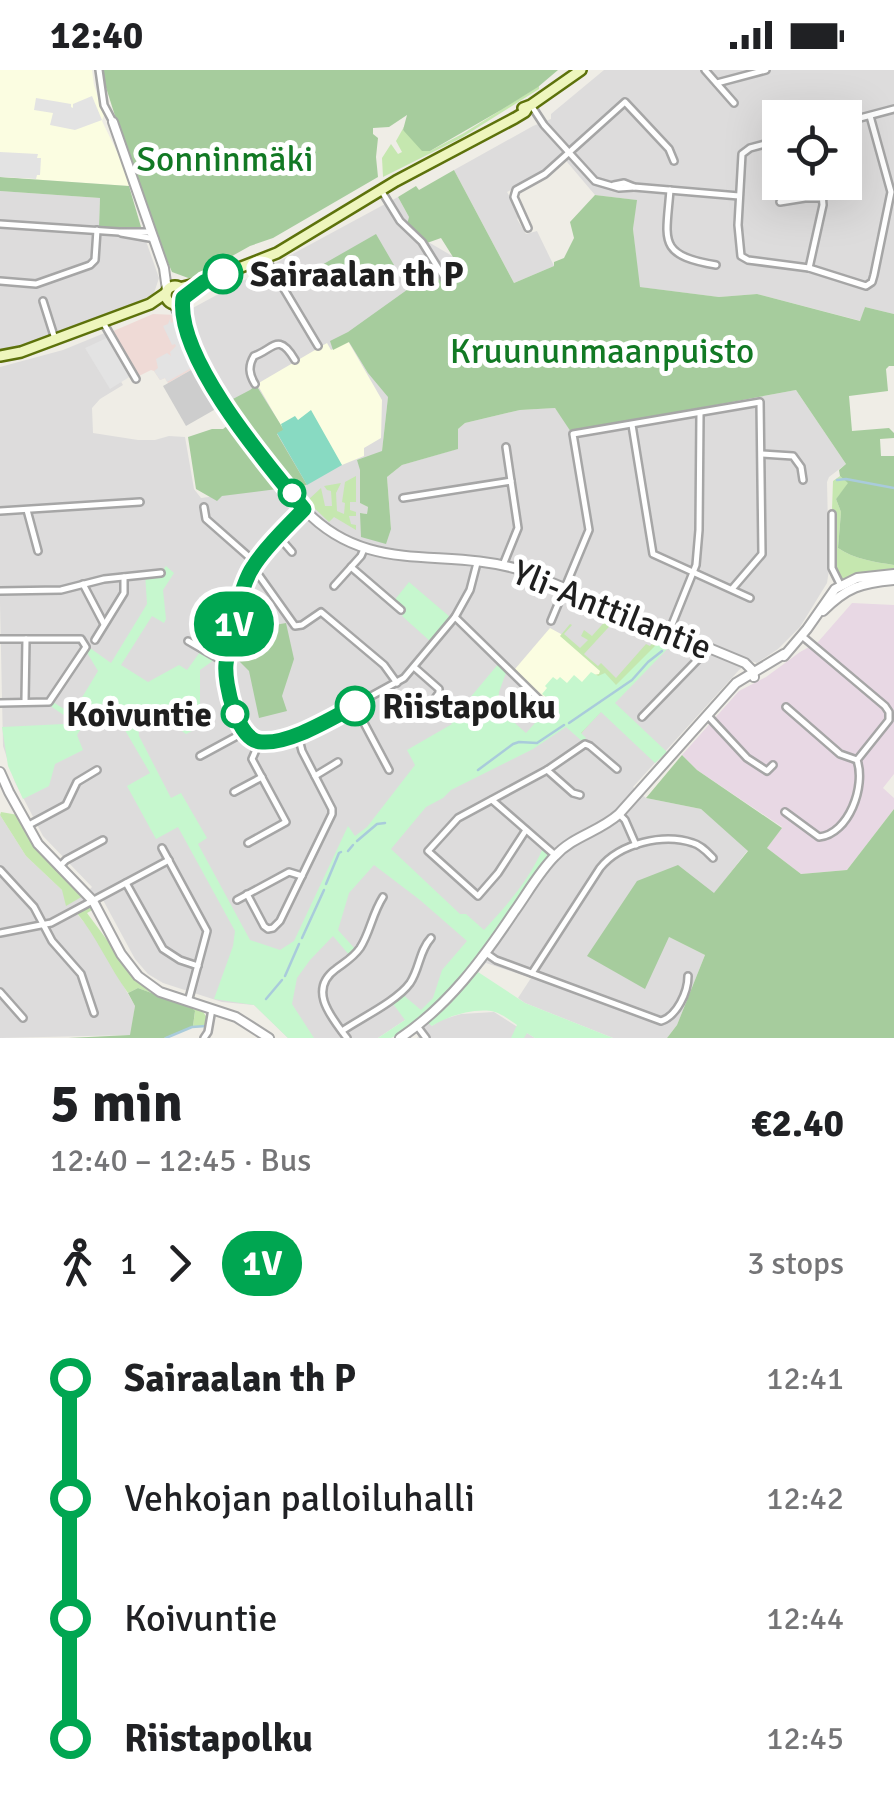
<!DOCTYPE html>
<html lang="en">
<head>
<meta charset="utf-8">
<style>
  :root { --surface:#fff; --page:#f2f2f2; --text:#202124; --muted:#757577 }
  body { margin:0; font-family:Signika,sans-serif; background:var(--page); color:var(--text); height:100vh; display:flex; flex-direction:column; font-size:38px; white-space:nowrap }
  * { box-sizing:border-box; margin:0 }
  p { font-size:32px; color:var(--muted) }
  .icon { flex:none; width:55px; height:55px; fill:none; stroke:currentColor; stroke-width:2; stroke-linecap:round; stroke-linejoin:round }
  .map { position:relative; height:968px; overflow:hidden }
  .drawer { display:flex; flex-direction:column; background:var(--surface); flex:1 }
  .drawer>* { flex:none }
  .badge { padding:0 20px; border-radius:32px; font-size:35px; line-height:65px }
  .controls { position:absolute; left:762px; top:30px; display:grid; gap:20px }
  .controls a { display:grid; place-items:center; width:100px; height:100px; border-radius:0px; background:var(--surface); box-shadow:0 10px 40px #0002; font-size:50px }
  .map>.badge { position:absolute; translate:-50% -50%; box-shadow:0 0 0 5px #fff }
  .legs { display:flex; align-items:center; gap:15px; height:110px; padding:0 50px; font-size:32px }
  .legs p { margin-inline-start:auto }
  .headline { display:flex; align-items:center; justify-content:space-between; height:170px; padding:0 50px }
  h1 { font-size:55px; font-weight:700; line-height:75px }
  ul { padding:0 50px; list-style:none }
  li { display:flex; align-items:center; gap:35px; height:120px; font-size:38px }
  li i { display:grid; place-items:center; width:15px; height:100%; margin:0 12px; background:currentColor }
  li i::after { content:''; width:25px; height:25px; margin:-12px; border:8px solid; border-radius:50%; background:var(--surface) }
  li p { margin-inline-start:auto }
  li:first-child i { background:linear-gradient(#0000 50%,currentColor 0) }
  li:last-child i { background:linear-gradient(currentColor 50%,#0000 0) }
  .status { display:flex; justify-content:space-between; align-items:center; height:70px; padding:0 50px; background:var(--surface); direction:ltr }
  .status svg { height:28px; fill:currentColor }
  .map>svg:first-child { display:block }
  .residential { fill:#dddcdc; fill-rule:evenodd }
  .commercial { fill:#efdad6 }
  .industrial { fill:#e8d8e4 }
  .education { fill:#fbfde1 }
  .religious { fill:#cdcdcd }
  .grass { fill:#c5e7af }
  .forest { fill:#a6cc9d }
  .park { fill:#c6f7ce }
  .pitch { fill:#88dac2 }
  .parking { fill:#e3e3e3 }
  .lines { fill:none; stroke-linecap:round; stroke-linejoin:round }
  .stream { stroke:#a9cbdb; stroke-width:2.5 }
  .minor-casing { stroke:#a6a6a6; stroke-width:10 }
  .tertiary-casing { stroke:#a6a6a6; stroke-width:12 }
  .secondary-casing { stroke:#5d720b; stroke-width:14 }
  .minor { stroke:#fff; stroke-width:5 }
  .tertiary { stroke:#fff; stroke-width:8 }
  .secondary { stroke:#eef6bd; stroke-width:9 }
  .line-1-casing { stroke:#fff; stroke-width:22 }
  .line-1 { stroke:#00a651; stroke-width:15 }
  .stop-1-dot { fill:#fff; stroke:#00a651; stroke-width:5 }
  .labels { text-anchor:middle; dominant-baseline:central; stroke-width:10; stroke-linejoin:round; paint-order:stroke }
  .park-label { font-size:35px; fill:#127924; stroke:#fff }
  .stop-label { font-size:35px; font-weight:bold; fill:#1f1f1f; stroke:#fff; text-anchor:start }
  .street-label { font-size:35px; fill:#1f1f1f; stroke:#fff }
</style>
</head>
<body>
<div class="status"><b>12:40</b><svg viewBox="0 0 49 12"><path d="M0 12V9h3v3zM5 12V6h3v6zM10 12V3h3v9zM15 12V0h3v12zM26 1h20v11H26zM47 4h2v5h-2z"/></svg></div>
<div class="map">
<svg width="894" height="968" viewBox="0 0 894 968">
  <rect width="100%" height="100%" fill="#efede6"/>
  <g class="residential">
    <path d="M604 0H894V244L865 237 861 251 757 224 719 227 639 217 633 159 636 130 595 125 562 86 544 102 507 122 521 146 517 149 526 164 537 161 554 196 514 213 454 100 533 56 551 49V44ZM780 48H845V112H780Z"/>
    <path d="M0 121 100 128 99 156 141 157 159 208 153 226 25 274 0 280Z"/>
    <path d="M398 127 409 147 407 155 430 173 454 187 410 216 388 327 382 382 360 400V433L368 437 367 444 361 443 391 459 387 407 402 395 457 379 458 359 465 353 520 340 555 338 572 361 796 320 846 394 829 407 827 412 829 500 827 513 800 557 778 579 757 593 751 591 739 600 633 717 646 728 701 739 748 780 714 824 669 867 705 885 677 955 667 968H613L525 933 518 928 531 908 486 893 447 937 429 952 432 956 441 950 461 944 494 942 535 968H417L419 965 405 950 378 968H288L254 935 222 932 163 913 148 904 135 889 103 830 76 843 91 860 135 936 131 965 0 968V745L26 786 62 820 88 821 92 817 43 766 15 712 3 676 0 533V297L63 280 107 262 126 297 116 303 123 315 100 329 92 338 93 363 138 370H155L169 366 185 367 194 419 201 428 294 416 229 327 205 285 197 264 190 251 189 240Z"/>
  </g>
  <path class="commercial" d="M153 244 177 245 198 296 168 313 165 308 160 310 154 301 151 300 137 307 111 262Z"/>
  <path class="industrial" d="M852 533 894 535V704L883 718 894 728V739L847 800 801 804 767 778 782 757 697 700 682 685 739 621 766 607 800 582 818 572Z"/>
  <g class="education">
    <path d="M0 0H92L94 15 104 45 102 51 123 94 129 116 0 107Z"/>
    <path d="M348 271 382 330 381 368 364 378V386L342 395 283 359 257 314 327 273 331 280Z"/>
    <path d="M550 558 561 564 605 603 564 649 515 599Z"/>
  </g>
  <path class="religious" d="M198 296 221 336 186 356 163 316Z"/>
  <g class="grass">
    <path d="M539 16V19L461 68 383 107 382 88 391 74 398 84 402 82 396 71 405 55 403 60 430 81 464 63Z"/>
    <path d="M356 406V432H350V440L356 442V446H349L351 454 356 455V460L334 447 329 452 307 431 321 418 325 436H332L331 421 327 420 324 416 341 413 336 423 337 441 344 444 345 433 342 432 345 412Z"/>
    <path d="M840 406 849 413 836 429 841 442 838 478C854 489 875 492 894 495V501L846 510 839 507C832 489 831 463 837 445L832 440 833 411Z"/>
    <path d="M604 539 618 547 584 584 598 596 601 593 616 608 646 574 650 576 658 566 653 563 655 561 676 570 619 622 584 660 581 664 588 672 553 640 598 606 594 605 599 604 600 601 560 566 570 554 572 555 564 564 580 578 588 570 581 566 584 560 592 566 609 547 603 541Z"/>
    <path d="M1 742 18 745 43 786 83 826 66 836 62 820 26 786 0 745Z"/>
    <path d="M86 836 94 839 87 843 136 909 160 925 201 939 208 949V956H193L195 942 192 938 138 918 128 923C109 897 97 867 76 842Z"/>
  </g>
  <g class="forest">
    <path d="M103 0H558L538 17 501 40 430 81H422L403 60 407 45 389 57 373 58V64L378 68 376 87 378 107 273 168 250 176 191 209 172 202 143 134 103 8Z"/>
    <path d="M454 100 514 213 554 196V192L564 188 574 168 570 152 595 125 637 130 633 159 640 217 719 227 757 224 860 251 865 237 894 244V296H889L886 299 888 321 849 326 852 361 889 358 894 363V368L880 369 881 386H894V495C875 492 854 489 838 478L841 442 836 429 848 413 840 406 839 400 846 394 796 320 571 362 555 338 520 340 465 353 458 359V379L402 395 387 407 391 459 386 474 361 467 360 443 367 444 368 437 360 433V400L357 390 382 381 388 327 368 303 349 272 333 280 330 271 348 262 453 187 441 168 427 173 407 154 409 147 398 127 416 116 419 120Z"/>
    <path d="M0 107 129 116 141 157H99L100 128 0 121Z"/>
    <path d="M376 164 394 195 359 215 350 216 344 202 328 210 320 196Z"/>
    <path d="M256 315 284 360 277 364 307 415 295 416 231 330 250 320Z"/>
    <path d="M232 352 285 418 222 426 217 431 196 419 188 367 212 359H223Z"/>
    <path d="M286 553 294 589 282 626 287 641 259 648 249 601 231 583 233 577 262 572 259 558Z"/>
    <path d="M682 685 697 700 782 758 767 778 801 804 847 800 894 739V968H667L677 955 705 885 669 867 645 919 587 886 637 811 678 795 714 823 748 781 701 739 646 728Z"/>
    <path d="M138 918 192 938 195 941 193 956 164 968H68L130 965 135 936 128 923Z"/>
  </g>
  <g class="park">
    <path d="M166 496 174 503 163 520 166 549 164 553 152 546 121 595 148 612 179 595 187 600 200 582 214 590 200 600V657L186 664 149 638 138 652 139 666 171 728 181 723 207 768 198 774 250 870 280 880 294 871 348 756 355 766 367 757 415 695 407 680 452 654 435 638 438 635 454 647 499 593 507 600 499 622 498 638 526 663 544 643 549 644 557 635 542 624 547 618 545 616 553 607 557 610 560 607 567 613 574 605 582 612 591 602 598 606 605 603 616 615 666 565 676 570 615 633 667 682 655 693 601 642 581 663 586 668 583 672 566 657 533 679 451 720 443 728 426 737 391 779 460 844H466L484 860C508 834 529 810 543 778L550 784 549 787 479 888 443 929 407 960 391 968H378L405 950 391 931 402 924 421 940 433 928 442 900 467 871 420 830 374 795 349 823 338 860 356 880 350 886 333 866 310 890 297 908 292 934 314 968H288L254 935 214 929 233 876 235 861 178 757 156 769 127 716 150 703 108 631 94 639 77 665 83 680 55 694 49 716 23 729 8 696 2 657 64 654 68 648 49 635 53 632 72 644 98 601 86 581 90 578 111 593 147 534 145 503 162 501Z"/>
    <path d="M409 512 450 547 431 572 402 546 406 540 405 537 393 532Z"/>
    <path d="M478 902 525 933 613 968H535L527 963 524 968H511L517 955C511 951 502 944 495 942 477 937 447 946 432 956L428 953 447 937Z"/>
  </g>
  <path class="pitch" d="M311 340 342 395 307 415 277 363 283 360 281 354 295 346 298 350Z"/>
  <g class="parking">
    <path d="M92 26 102 50 75 60 50 55 53 43 34 40 36 28 71 34V37L73 38V34Z"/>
    <path d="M0 82 38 84 37 88H41L40 105H37L36 109 0 107Z"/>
    <path d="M170 249 171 253 175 251 187 282 184 285 186 288 189 286 193 297 167 312 165 308 160 310 154 301 158 298 156 289 167 283 171 286 170 282 176 276 175 274 172 275 163 256 168 254Z"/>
    <path d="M109 267 113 278H115L116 284 131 306 110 319 85 278Z"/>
  </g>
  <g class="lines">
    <g class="stream">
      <path d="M837 410 846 409 894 418"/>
      <path d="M569 653 632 610 648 592 662 581"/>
      <path d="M478 700 513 674 519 672 537 673 564 655"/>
      <path d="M357 771 377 754 385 753"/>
      <path d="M348 781 353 775"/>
      <path d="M326 814 339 783 341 782"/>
      <path d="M302 868 324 820"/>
      <path d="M285 906 299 874"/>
      <path d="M266 929 282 910"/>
      <path d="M166 968 192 957 206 956"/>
    </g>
    <g class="minor-casing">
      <g id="minor">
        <path d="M99 0 104 35 113 52"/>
        <path d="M705 0 734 33"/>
        <path d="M717 13 766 0"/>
        <path d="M531 35 544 55 595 111 619 118 634 117"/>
        <path d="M845 52 894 39"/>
        <path d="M780 70 750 78 742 84 738 155 741 186 748 190 809 198 866 216 872 212 874 205 891 122 870 46"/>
        <path d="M614 115 624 113 634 117 739 126"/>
        <path d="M381 120 400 151 422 172 445 209"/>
        <path d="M670 120C666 171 657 185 716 195"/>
        <path d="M780 132 805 128H823"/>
        <path d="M0 154 119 162H152"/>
        <path d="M528 158 514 127 516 120 545 104 625 32 669 79 674 91"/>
        <path d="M121 163 155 169"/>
        <path d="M266 189 318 276"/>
        <path d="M809 198 823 135 821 112"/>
        <path d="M0 211 36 214 90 195 95 190 97 160"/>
        <path d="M43 231 55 269"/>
        <path d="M104 254 136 309"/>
        <path d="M255 314C249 304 248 296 254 286 273 280 278 261 295 290"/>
        <path d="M632 355 653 484 750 528"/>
        <path d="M506 377 511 411"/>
        <path d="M762 384 793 386 801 397 803 410"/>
        <path d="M403 428 511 411 518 458 503 495"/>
        <path d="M204 437 206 449 256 493"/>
        <path d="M304 439 250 501 236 544 226 593V600L237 652 259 673 304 663 404 608 455 547 470 520 477 493"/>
        <path d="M27 440 38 481"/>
        <path d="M0 441 140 432"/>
        <path d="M832 444V498L840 514"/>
        <path d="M279 467 292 482"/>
        <path d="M253 497 295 556 302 555 321 542 384 595 397 613"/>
        <path d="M351 497 401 540"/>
        <path d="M83 514 104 554"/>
        <path d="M334 516 361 486 364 479"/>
        <path d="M0 521 61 520 104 509 161 503"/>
        <path d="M455 547 548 638"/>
        <path d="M551 551 589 460 573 364 760 332 762 484 732 519"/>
        <path d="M669 562 696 495 699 460 700 344"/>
        <path d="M0 569H81L86 577 49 632 0 633"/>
        <path d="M95 570 124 523V507"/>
        <path d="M188 571 226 593"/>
        <path d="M414 597 439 619V623L433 631"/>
        <path d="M25 631 26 569"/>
        <path d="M355 636 389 700"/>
        <path d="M786 637 840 684 857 690"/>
        <path d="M708 646 747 688 767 701 773 695"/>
        <path d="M642 647 708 579"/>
        <path d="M200 686 237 666 243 659"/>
        <path d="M547 700 573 723 580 725"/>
        <path d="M315 706 338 692"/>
        <path d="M234 722 262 707"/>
        <path d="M492 730 555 785"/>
        <path d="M785 742 819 767C849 764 866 716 857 690L889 650V642L885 636 802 566"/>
        <path d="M619 744 625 750 636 775"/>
        <path d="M27 756 66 735 77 712 97 700"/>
        <path d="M526 760 498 803 478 826 428 781 458 748 547 700 585 674 590 676 617 699"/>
        <path d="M248 773 286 752 252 689 259 673"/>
        <path d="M162 778 207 861 188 932"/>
        <path d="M59 797 66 790 103 770"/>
        <path d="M0 800 34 837 52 871 81 904 94 943"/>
        <path d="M126 813 163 879 180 890 198 896"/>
        <path d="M247 824 264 856 268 859 273 858 280 851 332 744V739L302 681 298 665"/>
        <path d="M237 830 289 802 302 806"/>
        <path d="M0 863 51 853 169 790"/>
        <path d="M486 883 496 890 661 951C677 946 688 922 688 906"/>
        <path d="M532 903 600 798C620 773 664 763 693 773 701 775 707 782 713 788"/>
        <path d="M0 922 23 948"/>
        <path d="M417 956 426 968"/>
        <path d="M342 961C361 948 397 931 410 913 420 898 419 881 431 868"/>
        <path d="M204 968 208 962 212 939"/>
        <path d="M347 968C332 948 307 920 336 899 345 892 353 888 360 878 370 863 372 844 383 827"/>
      </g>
    </g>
    <g class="tertiary-casing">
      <g id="tertiary">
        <path d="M113 52 164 198 167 220"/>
        <path d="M182 229 183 247"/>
        <path d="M173 233C183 252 189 272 199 291 228 344 266 392 304 439 368 507 442 476 521 500L745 593 753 601 754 607"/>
        <path d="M823 541C847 517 861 513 894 510"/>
        <path d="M784 586 807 559 835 519 857 508 894 504"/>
        <path d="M0 702 9 722 38 774 93 831 121 884 138 906 160 922 236 947 269 968"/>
        <path d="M400 968C448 936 482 890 514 842 527 824 539 802 555 786 573 766 599 762 619 744L736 613 784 584"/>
      </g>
    </g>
    <g class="secondary-casing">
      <g id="secondary">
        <path d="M523 38 531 35 581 0"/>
        <circle cx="175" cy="225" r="9"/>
        <path d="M179 218 203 212 277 183 396 111 515 48 525 42 528 37"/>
        <path d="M0 286 21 282 150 234 166 223"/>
      </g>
    </g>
    <use href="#minor" class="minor"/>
    <use href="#tertiary" class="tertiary"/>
    <use href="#secondary" class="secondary"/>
  </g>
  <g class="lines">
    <g class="line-1-casing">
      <path id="line-1" d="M223 204 204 212 183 228C175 287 267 394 304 439 288 456 265 477 253 497 240 516 229 570 226 594 224 613 237 672 262 672 290 674 330 649 355 636"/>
    </g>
    <use href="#line-1" class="line-1"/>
  </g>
  <g class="stop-1-dot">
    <circle cx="223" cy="204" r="18"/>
    <circle cx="292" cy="423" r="12"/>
    <circle cx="355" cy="636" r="18"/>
    <circle cx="235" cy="644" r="12"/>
  </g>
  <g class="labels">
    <g class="park-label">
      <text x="225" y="89">Sonninmäki</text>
      <text x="602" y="281">Kruununmaanpuisto</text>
    </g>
    <g class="stop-label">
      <text x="250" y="204">Sairaalan th P</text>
      <text x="382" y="636">Riistapolku</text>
      <text x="212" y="644" text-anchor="end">Koivuntie</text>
    </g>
    <g class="street-label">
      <text transform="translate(612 540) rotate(22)">Yli-Anttilantie</text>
    </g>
  </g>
</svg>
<div class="controls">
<a><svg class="icon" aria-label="locate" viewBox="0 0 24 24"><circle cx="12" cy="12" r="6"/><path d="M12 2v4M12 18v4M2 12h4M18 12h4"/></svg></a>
</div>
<b class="badge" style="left:234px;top:554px;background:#00a651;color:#fff">1V</b>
</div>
<section class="drawer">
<div class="headline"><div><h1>5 min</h1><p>12:40 – 12:45 · Bus</p></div><b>€2.40</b></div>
<div class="legs"><svg class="icon" aria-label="walk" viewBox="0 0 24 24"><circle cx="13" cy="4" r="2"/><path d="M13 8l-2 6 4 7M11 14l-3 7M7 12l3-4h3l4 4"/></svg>1<svg class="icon" aria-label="forward" viewBox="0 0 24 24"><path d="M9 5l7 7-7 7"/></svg><b class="badge" style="background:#00a651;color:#fff">1V</b><p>3 stops</p></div>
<ul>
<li><i style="color:#00a651"></i><b>Sairaalan th P</b><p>12:41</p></li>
<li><i style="color:#00a651"></i><span>Vehkojan palloiluhalli</span><p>12:42</p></li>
<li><i style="color:#00a651"></i><span>Koivuntie</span><p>12:44</p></li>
<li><i style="color:#00a651"></i><b>Riistapolku</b><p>12:45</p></li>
</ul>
</section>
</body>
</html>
